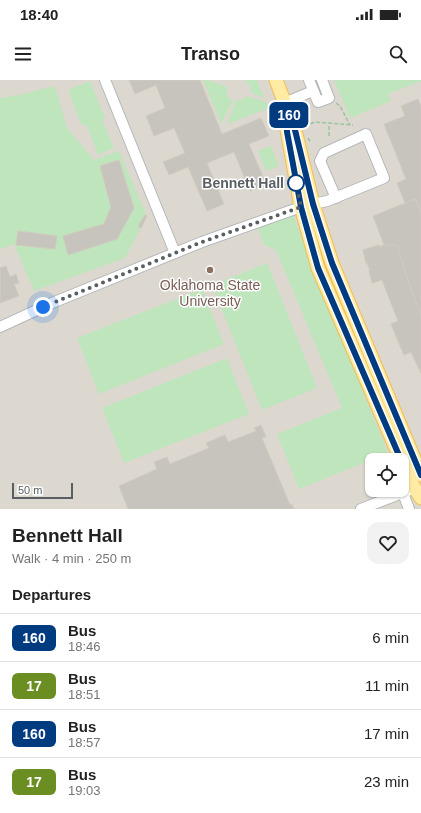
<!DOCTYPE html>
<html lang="en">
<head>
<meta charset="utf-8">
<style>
  :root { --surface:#fff; --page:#f2f2f2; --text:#222; --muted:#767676; --line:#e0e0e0 }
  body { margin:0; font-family:Helvetica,sans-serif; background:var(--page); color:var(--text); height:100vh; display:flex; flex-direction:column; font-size:15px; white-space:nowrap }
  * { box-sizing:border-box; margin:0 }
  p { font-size:13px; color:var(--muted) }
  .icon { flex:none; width:22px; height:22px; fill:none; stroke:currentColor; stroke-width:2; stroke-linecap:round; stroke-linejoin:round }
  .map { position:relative; height:429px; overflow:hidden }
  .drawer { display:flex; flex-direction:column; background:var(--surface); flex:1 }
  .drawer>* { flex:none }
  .badge { padding:0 8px; border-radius:6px; font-size:14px; line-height:26px }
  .fabs { position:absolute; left:365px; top:373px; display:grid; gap:8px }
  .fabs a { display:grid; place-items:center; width:44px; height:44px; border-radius:8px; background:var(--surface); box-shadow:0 1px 3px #0004; font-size:20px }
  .scale { position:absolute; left:12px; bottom:10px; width:61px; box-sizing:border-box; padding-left:4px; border:2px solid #595e62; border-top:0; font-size:11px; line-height:14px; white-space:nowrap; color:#595e62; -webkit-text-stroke:3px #fff; paint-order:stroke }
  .you { position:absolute; width:20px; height:20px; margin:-10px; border:3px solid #fff; border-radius:50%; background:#1a73e8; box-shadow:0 0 0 6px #1a73e833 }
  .map>.badge { position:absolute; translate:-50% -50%; box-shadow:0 0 0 2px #fff }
  h2 { padding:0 12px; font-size:15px; line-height:36px }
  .round { display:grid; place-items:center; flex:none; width:42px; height:42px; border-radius:12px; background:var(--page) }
  .overview { display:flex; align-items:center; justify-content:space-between; height:68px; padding:0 12px }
  h1 { font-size:19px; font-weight:700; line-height:30px }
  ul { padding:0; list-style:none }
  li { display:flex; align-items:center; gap:12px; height:48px; padding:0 12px; border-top:1px solid var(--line) }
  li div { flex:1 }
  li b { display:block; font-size:15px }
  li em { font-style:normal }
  li .badge { min-width:44px; font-weight:700; text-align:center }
  .status { display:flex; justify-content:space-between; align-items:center; height:28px; padding:0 20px; background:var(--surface); direction:ltr }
  .status svg { height:11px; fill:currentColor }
  header { display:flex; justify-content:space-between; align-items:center; height:52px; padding:0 12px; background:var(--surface); font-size:18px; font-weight:700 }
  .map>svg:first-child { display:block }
  .education { fill:#ddd8cf; fill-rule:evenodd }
  .green { fill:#bfe5bd }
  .building { fill:#c7c4be; stroke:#d1cbbf }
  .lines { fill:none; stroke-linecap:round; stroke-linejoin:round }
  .minor-casing { stroke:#b4b7bc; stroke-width:12 }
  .major-casing { stroke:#f1bd55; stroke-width:15 }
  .path { stroke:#96c6a1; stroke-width:1.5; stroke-dasharray:4 2; stroke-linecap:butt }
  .minor { stroke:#fff; stroke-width:10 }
  .major { stroke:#ffeba3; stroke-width:13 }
  .line-casing { stroke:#fff; stroke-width:9 }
  .line { stroke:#003b80; stroke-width:6 }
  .walk { stroke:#595e62; stroke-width:4; stroke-dasharray:0 7.2 }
  .stop-dot { fill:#fff; stroke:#003b80; stroke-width:2 }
  .education-dot { fill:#8d6e63; stroke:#fff; stroke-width:1.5 }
  .labels { text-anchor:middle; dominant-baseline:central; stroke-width:3; stroke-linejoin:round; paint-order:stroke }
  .stop-label { font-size:14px; font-weight:bold; fill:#595e62; stroke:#fff; text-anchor:end }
  .education-label { font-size:14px; fill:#785e54; stroke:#fff }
</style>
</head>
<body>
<div class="status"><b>18:40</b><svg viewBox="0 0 49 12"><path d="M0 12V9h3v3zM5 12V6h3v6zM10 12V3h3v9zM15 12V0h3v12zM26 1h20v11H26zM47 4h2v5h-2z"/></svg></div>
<header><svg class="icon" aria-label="menu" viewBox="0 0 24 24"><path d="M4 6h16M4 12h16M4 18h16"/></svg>Transo<svg class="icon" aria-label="search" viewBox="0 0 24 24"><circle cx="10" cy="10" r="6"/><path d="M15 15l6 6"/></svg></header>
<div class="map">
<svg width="421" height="429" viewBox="0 0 421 429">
  <rect width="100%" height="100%" fill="#ede9e1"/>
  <path class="education" d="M0 0H421V429H0ZM372 380H402V410H372Z"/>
  <g class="green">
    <path d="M203 0H208L227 7V12L228 18 233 20 221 44Z"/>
    <path d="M246 0H257L264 18 250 12V5L245 1Z"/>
    <path d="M334 0H421V1L388 14 391 21 350 38Z"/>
    <path d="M90 1 105 38 102 40 114 68 98 75 87 46 81 44 68 10Z"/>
    <path d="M55 6 67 48 94 80 119 71 147 136 125 178 34 211 14 164 0 169V18L19 15Z"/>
    <path d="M247 16 266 22 269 28 227 44 236 20C241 21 244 19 247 16Z"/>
    <path d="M271 66 279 86 266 91 258 71Z"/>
    <path d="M293 130 296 143 368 317 366 319 388 373 299 409 277 354 342 328 276 170 264 165 256 143Z"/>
    <path d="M267 183 317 308 262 330 212 205Z"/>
    <path d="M202 209 224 264 99 314 77 258Z"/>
    <path d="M227 278 249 334 124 383 102 328Z"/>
  </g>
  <g class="building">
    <path d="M129 0H200L222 54 261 38 269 56 249 64 266 104 250 111 234 72 207 83 224 124 207 131 188 87 169 95 163 82 185 73 174 48 154 56 146 36 165 28 156 5 135 14Z"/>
    <path d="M418 19 421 26V133L415 119 405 123 397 103 406 99 384 44 405 36 401 26Z"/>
    <path d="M119 80 134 128 117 159 68 175 63 156 104 144 111 127 100 86Z"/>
    <path d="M415 119 421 133V293L411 272 404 275 391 244 398 241 393 225 382 200 372 203 369 191 370 190 367 183H366L363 170 379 165 380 167 384 165 373 136Z"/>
    <path d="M145 135 147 136 141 148 138 146Z"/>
    <path d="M18 151 57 156 55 169 16 165Z"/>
    <path d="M379 165 380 167 384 165H397L410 206 421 235V293L411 272 404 275 391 244 398 241 382 200 372 203 369 191 370 190 367 183H366L363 170Z"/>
    <path d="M6 186 10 197 16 194 19 203 14 204 19 216 0 223V188Z"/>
    <path d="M261 345 266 357 262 358 290 425 292 424 294 429H128L119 406 157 389 154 382 167 377 170 384 209 368 206 363 225 355 228 362 256 351 254 348Z"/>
  </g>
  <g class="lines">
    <g class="minor-casing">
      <g id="minor">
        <path d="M105 0 175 173"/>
        <path d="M309 0 318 22 329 18 322 0"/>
        <path d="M284 23 313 11"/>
        <path d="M0 247 52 223 202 162 301 127 313 124 327 121 384 98 366 54 324 73 320 81 336 118"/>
        <path d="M403 413 409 429"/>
        <path d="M361 429 415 408"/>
      </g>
    </g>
    <g class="major-casing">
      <g id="major">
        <path d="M276 0 295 50 313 124 332 183 421 395"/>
        <path d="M287 50 301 127 318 188 401 380"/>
        <path d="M402 382 409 399 421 418"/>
      </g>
    </g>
    <g class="path">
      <path d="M336 23 340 26 350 45"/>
      <path d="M305 46 315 42 353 45"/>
      <path d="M329 56V44"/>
      <path d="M308 58 311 63"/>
    </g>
    <use href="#minor" class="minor"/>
    <use href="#major" class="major"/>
  </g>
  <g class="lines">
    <g class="line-casing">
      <path id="line" d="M401 380 318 188 301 127 287 52 285 26 295 50 313 124 332 183 421 395"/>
    </g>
    <use href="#line" class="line"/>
    <path class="walk" d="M43 227 202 162 301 127 296 103"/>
  </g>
  <circle class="stop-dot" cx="296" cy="103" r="8"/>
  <circle class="education-dot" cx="210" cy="190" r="4"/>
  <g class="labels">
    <g class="stop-label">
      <text x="284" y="103">Bennett Hall</text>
    </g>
    <g class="education-label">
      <text x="210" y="205">Oklahoma State<tspan x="210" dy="16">University</tspan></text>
    </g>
  </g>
</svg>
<div class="fabs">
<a><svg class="icon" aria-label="locate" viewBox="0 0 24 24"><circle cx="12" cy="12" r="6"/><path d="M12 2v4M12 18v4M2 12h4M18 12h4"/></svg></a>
</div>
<div class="scale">50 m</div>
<div class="you" style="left:43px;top:227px"></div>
<b class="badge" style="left:289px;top:35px;background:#003b80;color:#fff">160</b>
</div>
<section class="drawer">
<div class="overview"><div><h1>Bennett Hall</h1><p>Walk · 4 min · 250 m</p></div><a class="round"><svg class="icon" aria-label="heart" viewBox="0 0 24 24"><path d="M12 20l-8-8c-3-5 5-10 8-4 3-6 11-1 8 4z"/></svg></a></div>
<h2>Departures</h2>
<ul>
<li><span class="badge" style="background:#003b80;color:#fff">160</span><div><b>Bus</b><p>18:46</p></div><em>6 min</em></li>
<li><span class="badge" style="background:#6b8e23;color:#fff">17</span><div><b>Bus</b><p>18:51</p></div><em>11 min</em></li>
<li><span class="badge" style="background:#003b80;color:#fff">160</span><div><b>Bus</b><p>18:57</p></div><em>17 min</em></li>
<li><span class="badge" style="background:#6b8e23;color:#fff">17</span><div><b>Bus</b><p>19:03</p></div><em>23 min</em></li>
</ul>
</section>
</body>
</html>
